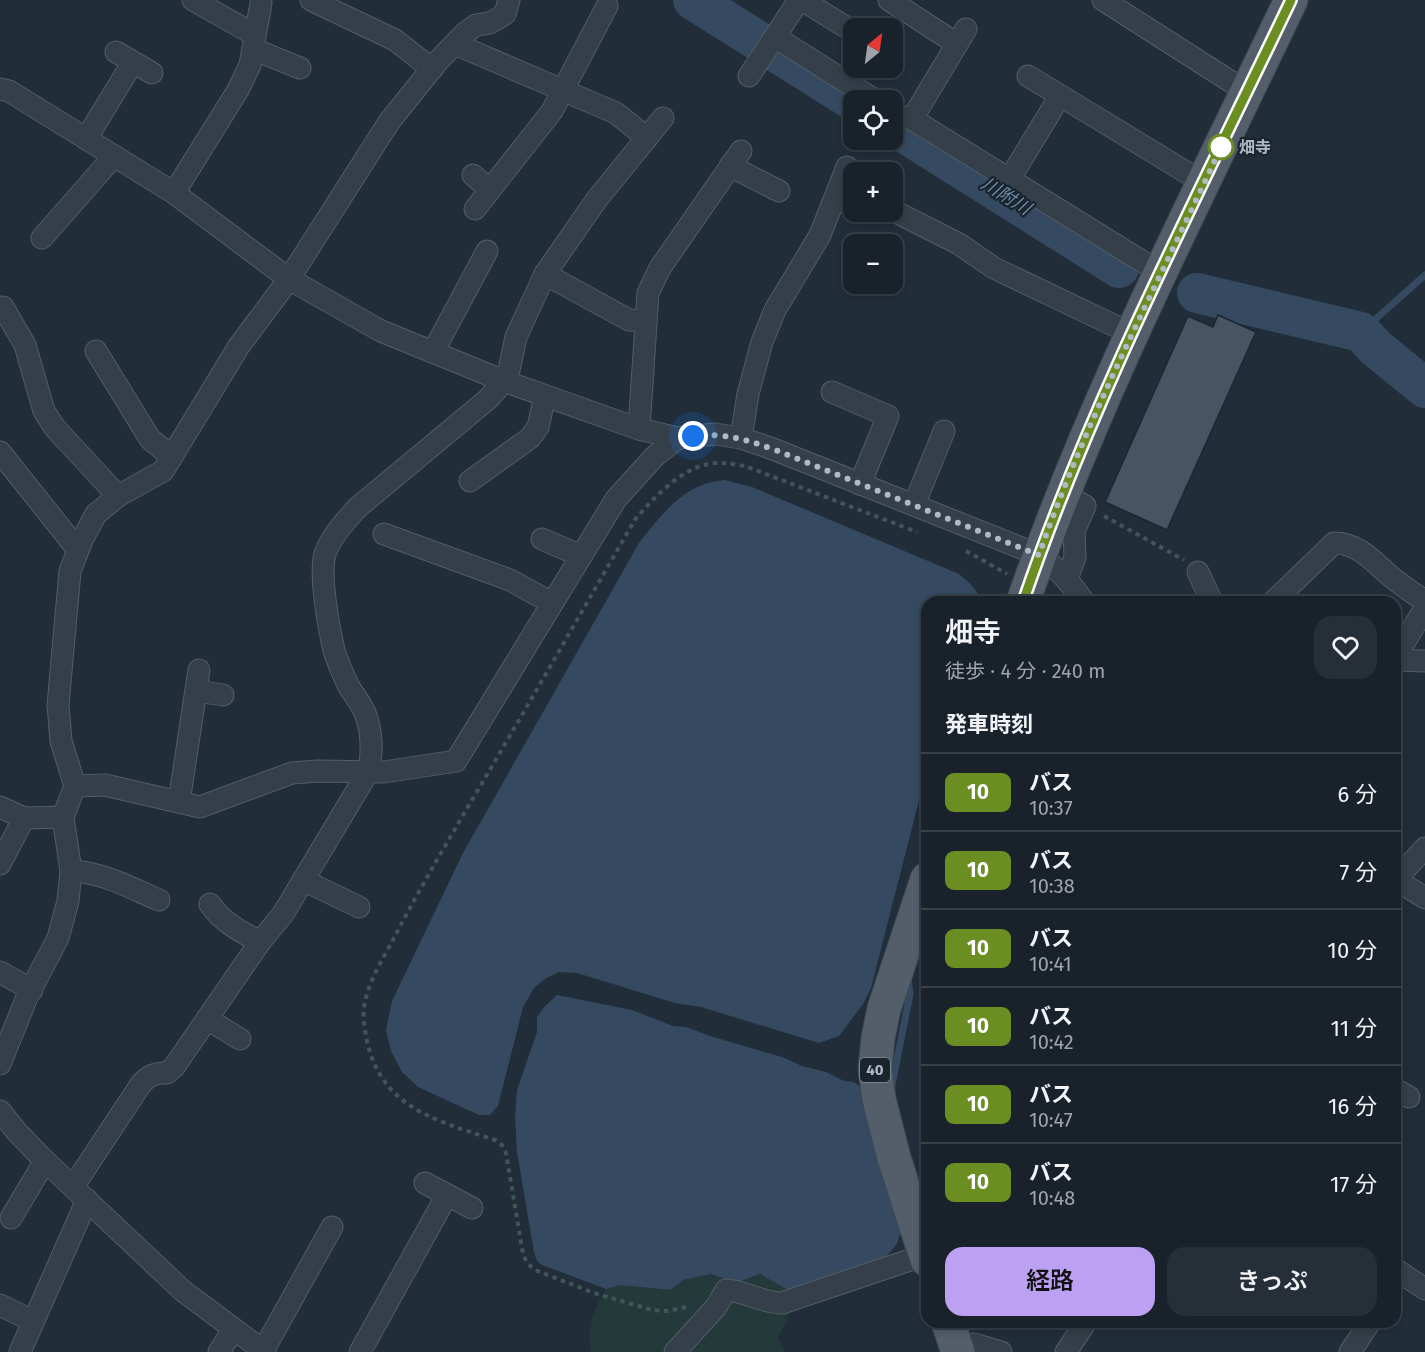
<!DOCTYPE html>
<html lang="ja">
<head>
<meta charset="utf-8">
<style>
  :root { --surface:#19222b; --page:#262f37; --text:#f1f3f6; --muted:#9fa4a9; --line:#373f47; --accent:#bca0f2 }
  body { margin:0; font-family:"Fira Sans","Noto Sans JP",sans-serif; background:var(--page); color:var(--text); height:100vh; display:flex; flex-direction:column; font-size:22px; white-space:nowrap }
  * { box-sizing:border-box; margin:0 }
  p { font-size:20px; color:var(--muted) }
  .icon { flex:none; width:33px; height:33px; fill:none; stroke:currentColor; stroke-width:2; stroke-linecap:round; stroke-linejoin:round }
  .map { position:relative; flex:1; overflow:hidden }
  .sheet { position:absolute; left:921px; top:596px; width:480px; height:732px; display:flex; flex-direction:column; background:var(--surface); border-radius:18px; box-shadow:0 3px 9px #0003,0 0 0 2px var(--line) }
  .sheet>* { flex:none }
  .badge { padding:0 12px; border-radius:9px; font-size:21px; line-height:39px }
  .needle { width:39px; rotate:29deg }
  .tools { position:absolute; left:843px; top:18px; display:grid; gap:12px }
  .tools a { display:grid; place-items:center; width:60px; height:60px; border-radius:12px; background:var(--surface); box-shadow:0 3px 9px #0003,0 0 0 2px var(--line); font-size:30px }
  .you { position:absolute; width:30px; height:30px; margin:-15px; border:4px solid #fff; border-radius:50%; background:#1a73e8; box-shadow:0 0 0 9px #1a73e833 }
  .map>.badge { position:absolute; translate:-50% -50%; box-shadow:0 0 0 3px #fff }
  h2 { padding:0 24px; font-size:22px; line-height:54px }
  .round { display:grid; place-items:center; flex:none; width:63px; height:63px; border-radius:18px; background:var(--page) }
  .head { display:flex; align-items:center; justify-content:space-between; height:102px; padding:0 24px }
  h1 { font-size:28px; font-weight:600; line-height:45px }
  .cta { display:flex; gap:12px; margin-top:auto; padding:12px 24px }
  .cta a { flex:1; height:69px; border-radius:18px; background:var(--accent); color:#111; font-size:24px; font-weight:600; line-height:69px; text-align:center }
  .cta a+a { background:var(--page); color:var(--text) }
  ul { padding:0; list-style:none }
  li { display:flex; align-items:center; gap:18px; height:78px; padding:0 24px; border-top:2px solid var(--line) }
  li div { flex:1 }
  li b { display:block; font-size:22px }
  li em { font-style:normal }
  li .badge { min-width:66px; font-weight:700; text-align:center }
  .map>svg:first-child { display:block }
  .green { fill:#23393a }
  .water { fill:#354a61 }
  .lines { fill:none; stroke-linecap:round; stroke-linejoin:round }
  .stream { stroke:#354a61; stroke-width:7 }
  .river { stroke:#354a61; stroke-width:40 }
  .building { fill:#475463; stroke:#1c2630; stroke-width:1.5 }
  .street-casing { stroke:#535d67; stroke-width:23 }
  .primary-casing { stroke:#3e4853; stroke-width:35 }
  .path { stroke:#415658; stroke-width:4; stroke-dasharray:4.5 4.5; stroke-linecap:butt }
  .street { stroke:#353f4a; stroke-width:21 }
  .primary { stroke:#535e6a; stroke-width:33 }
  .line-casing { stroke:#fff; stroke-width:14 }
  .line { stroke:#6b8e23; stroke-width:9 }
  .walk { stroke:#b0bac6; stroke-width:6; stroke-dasharray:0 10.8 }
  .stop-dot { fill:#fff; stroke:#6b8e23; stroke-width:3 }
  .labels { text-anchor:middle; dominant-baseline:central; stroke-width:4.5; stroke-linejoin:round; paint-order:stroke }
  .shield { fill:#1a242e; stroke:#838d98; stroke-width:1.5 }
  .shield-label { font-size:15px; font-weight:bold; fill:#b0bac6 }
  .stop-label { font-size:16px; font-weight:bold; fill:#b0bac6; stroke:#1a242e; text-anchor:start }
  .water-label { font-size:18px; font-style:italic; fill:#708caa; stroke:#1a242e }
</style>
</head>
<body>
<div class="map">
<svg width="1425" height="1352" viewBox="0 0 1425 1352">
  <rect width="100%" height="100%" fill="#212d39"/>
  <path class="green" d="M711 1274 736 1283 760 1274 793 1293 792 1309 778 1338 785 1352H591C586 1328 594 1309 606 1289L620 1285 671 1290 683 1280Z"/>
  <g class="water">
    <path d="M725 480 752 487 959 574C969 582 977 589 981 601L927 602V769L871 988 863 1004 839 1036 819 1043 701 1007 675 1003 577 973 559 972 546 978 534 988 523 1007 498 1106 490 1115H479L418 1087 402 1072 391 1051 386 1030 392 1001 463 853 639 543C656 521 676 495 702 485 709 482 718 481 725 480Z"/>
    <path d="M557 995 632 1010 673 1026 686 1027 710 1036 782 1057 802 1066 826 1072 844 1081 854 1082 864 1090 902 1228 897 1244 885 1258 793 1293 760 1274 736 1283 711 1274 683 1280 671 1290 620 1285 606 1289 542 1265 537 1261 534 1252 517 1152 515 1116 517 1090 537 1032V1017L545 1006Z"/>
  </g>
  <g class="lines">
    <g class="stream">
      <path d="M1361 332 1425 275"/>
      <path d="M891 1090 910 994 908 977"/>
    </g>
    <g class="river">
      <path d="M693 0 854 101"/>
      <path d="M892 125 1119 268"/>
      <path d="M1197 293 1361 332 1376 348 1425 388"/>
    </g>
  </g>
  <path class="building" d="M1218 315 1256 332 1167 530 1105 502 1188 316 1213 327Z"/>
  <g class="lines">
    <g class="street-casing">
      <g id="street">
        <path d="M193 0 255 35"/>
        <path d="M311 0 395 40 432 69"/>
        <path d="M802 0 854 32"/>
        <path d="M889 0 957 44"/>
        <path d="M1103 0 1247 92"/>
        <path d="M966 29 912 119 1161 273"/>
        <path d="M775 37 875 100"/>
        <path d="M455 44 616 113 647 138"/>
        <path d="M253 49 300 68"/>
        <path d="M116 52 152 73"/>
        <path d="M749 76 799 0"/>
        <path d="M1028 76 1204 183"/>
        <path d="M0 89 9 91 174 193 289 279 381 331 504 381 639 429 678 438 715 434 741 438 773 449 1039 555C1058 568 1071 583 1084 602"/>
        <path d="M892 111 902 117 912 119"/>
        <path d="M86 139 133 62"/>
        <path d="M730 166 779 191"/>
        <path d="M473 175 490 190"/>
        <path d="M1009 180 1060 96"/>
        <path d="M174 193 238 90 250 65 261 3"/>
        <path d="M475 209 552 111 607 6"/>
        <path d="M892 210 959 244 994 268 1132 334"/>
        <path d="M42 238 114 156"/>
        <path d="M545 274 629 320 646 321"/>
        <path d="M3 307 25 345 44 411 55 428 118 496"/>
        <path d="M96 351 150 439 172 457"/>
        <path d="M433 352 487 251"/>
        <path d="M832 392 888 416 860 484"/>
        <path d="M639 429 648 293 660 268 741 151"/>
        <path d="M741 438 748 394 762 342 775 310 820 235 847 167"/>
        <path d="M0 452 78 550"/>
        <path d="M470 481 530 438 538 427 545 396"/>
        <path d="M1063 493 1085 506 1074 531 1075 557 1067 579"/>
        <path d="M914 505 944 431"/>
        <path d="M384 534 510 580 552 603"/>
        <path d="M542 539 581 556"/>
        <path d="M1198 572 1212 602"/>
        <path d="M1273 602 1334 543C1360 543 1375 564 1394 579 1404 587 1414 594 1425 601"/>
        <path d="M1395 658 1425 608"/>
        <path d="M1395 660 1425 661"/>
        <path d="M197 691 223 695"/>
        <path d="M75 786 105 785 200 807 292 773 318 771 384 772 456 761 616 499 655 456 678 438"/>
        <path d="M179 802 199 670"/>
        <path d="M0 807 24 818 63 817"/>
        <path d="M0 864 24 818"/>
        <path d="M71 871C102 872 131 888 159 900"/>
        <path d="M1395 879 1425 898"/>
        <path d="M1396 879 1425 848"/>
        <path d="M303 880 359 907"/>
        <path d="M210 904C223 923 240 931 260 942"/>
        <path d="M0 972 32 990"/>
        <path d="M207 1019 240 1039"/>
        <path d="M0 1064 27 997 58 938 68 901 71 871 63 817 75 786 61 741 58 705 70 571 82 540 96 514 118 496 163 471 239 346 289 279 389 122 438 61 465 33 476 25 490 23 505 14 509 0"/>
        <path d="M1395 1089 1409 1097"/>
        <path d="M0 1111 17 1132 41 1157 183 1291 265 1352"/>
        <path d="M425 1183 472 1208"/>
        <path d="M73 1187 141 1084C149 1075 155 1073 167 1073L174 1067 260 942 283 914 368 772C373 754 372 730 365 713 361 703 353 694 348 685 343 674 337 661 334 650 329 629 319 574 325 554 331 536 345 522 357 508L488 399 504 381 509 370 516 337 545 274 597 199 663 118"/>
        <path d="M11 1218 45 1161"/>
        <path d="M1395 1269 1425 1289"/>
        <path d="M0 1305 33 1321"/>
        <path d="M956 1346 974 1344 1001 1352"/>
        <path d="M263 1351 332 1227"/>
        <path d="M20 1352 87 1200"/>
        <path d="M219 1352 233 1330"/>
        <path d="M360 1352 447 1195"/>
        <path d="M675 1352 716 1307 726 1290C746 1291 762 1303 782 1303L925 1255"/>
        <path d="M1066 1352 1086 1322"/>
        <path d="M1350 1352 1370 1322"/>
      </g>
    </g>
    <g class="primary-casing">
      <g id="primary">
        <path d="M1023 602C1095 394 1197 198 1291 0"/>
        <path d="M927 879 884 1009 878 1038 875 1069 879 1099 894 1158 927 1260"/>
        <path d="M948 1322 958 1352"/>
      </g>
    </g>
    <g class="path">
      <path d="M1104 516 1184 560"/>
      <path d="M966 551 1007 574"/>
      <path d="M686 1307 668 1311 652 1310 594 1293 535 1270 527 1263 523 1254 506 1153 502 1145 495 1140C427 1118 373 1104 364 1023 360 992 383 960 396 934 429 871 466 811 502 749 547 673 591 595 636 518 657 495 687 461 722 463 729 463 738 465 745 466L917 532"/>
    </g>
    <use href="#street" class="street"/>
    <use href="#primary" class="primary"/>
  </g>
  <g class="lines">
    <g class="line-casing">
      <path id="line" d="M1023 602C1094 394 1197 198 1291 0"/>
    </g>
    <use href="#line" class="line"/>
    <path class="walk" d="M693 436C724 433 744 439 773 449L1039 555C1088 414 1159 282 1221 147"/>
  </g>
  <circle class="stop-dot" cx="1221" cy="147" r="12"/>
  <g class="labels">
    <rect class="shield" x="860" y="1058" width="30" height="24" rx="4.5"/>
    <g class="shield-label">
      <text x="875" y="1070">40</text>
    </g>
    <g class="stop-label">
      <text x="1239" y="147">畑寺</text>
    </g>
    <g class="water-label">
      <text transform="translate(1006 196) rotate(32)">川附川</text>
    </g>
  </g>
</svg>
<div class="tools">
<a><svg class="needle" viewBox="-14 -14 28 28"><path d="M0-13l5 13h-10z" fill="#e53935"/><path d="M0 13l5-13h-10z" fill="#9fa4a9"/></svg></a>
<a><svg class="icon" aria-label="locate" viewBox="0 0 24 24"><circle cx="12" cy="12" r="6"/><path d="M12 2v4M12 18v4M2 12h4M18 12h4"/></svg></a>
<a>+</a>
<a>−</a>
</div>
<div class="you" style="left:693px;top:436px"></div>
<section class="sheet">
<div class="head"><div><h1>畑寺</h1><p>徒歩 · 4 分 · 240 m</p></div><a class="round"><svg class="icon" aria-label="heart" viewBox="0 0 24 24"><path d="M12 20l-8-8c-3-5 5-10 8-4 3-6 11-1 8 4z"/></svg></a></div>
<h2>発車時刻</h2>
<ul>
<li><span class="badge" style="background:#6b8e23;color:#fff">10</span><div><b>バス</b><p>10:37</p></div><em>6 分</em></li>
<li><span class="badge" style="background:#6b8e23;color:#fff">10</span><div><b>バス</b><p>10:38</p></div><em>7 分</em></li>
<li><span class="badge" style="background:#6b8e23;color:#fff">10</span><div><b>バス</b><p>10:41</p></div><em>10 分</em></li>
<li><span class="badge" style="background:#6b8e23;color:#fff">10</span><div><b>バス</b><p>10:42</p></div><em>11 分</em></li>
<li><span class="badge" style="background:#6b8e23;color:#fff">10</span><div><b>バス</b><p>10:47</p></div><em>16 分</em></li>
<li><span class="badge" style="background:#6b8e23;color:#fff">10</span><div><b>バス</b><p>10:48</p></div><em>17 分</em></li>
</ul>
<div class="cta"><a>経路</a><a>きっぷ</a></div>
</section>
</div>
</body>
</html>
